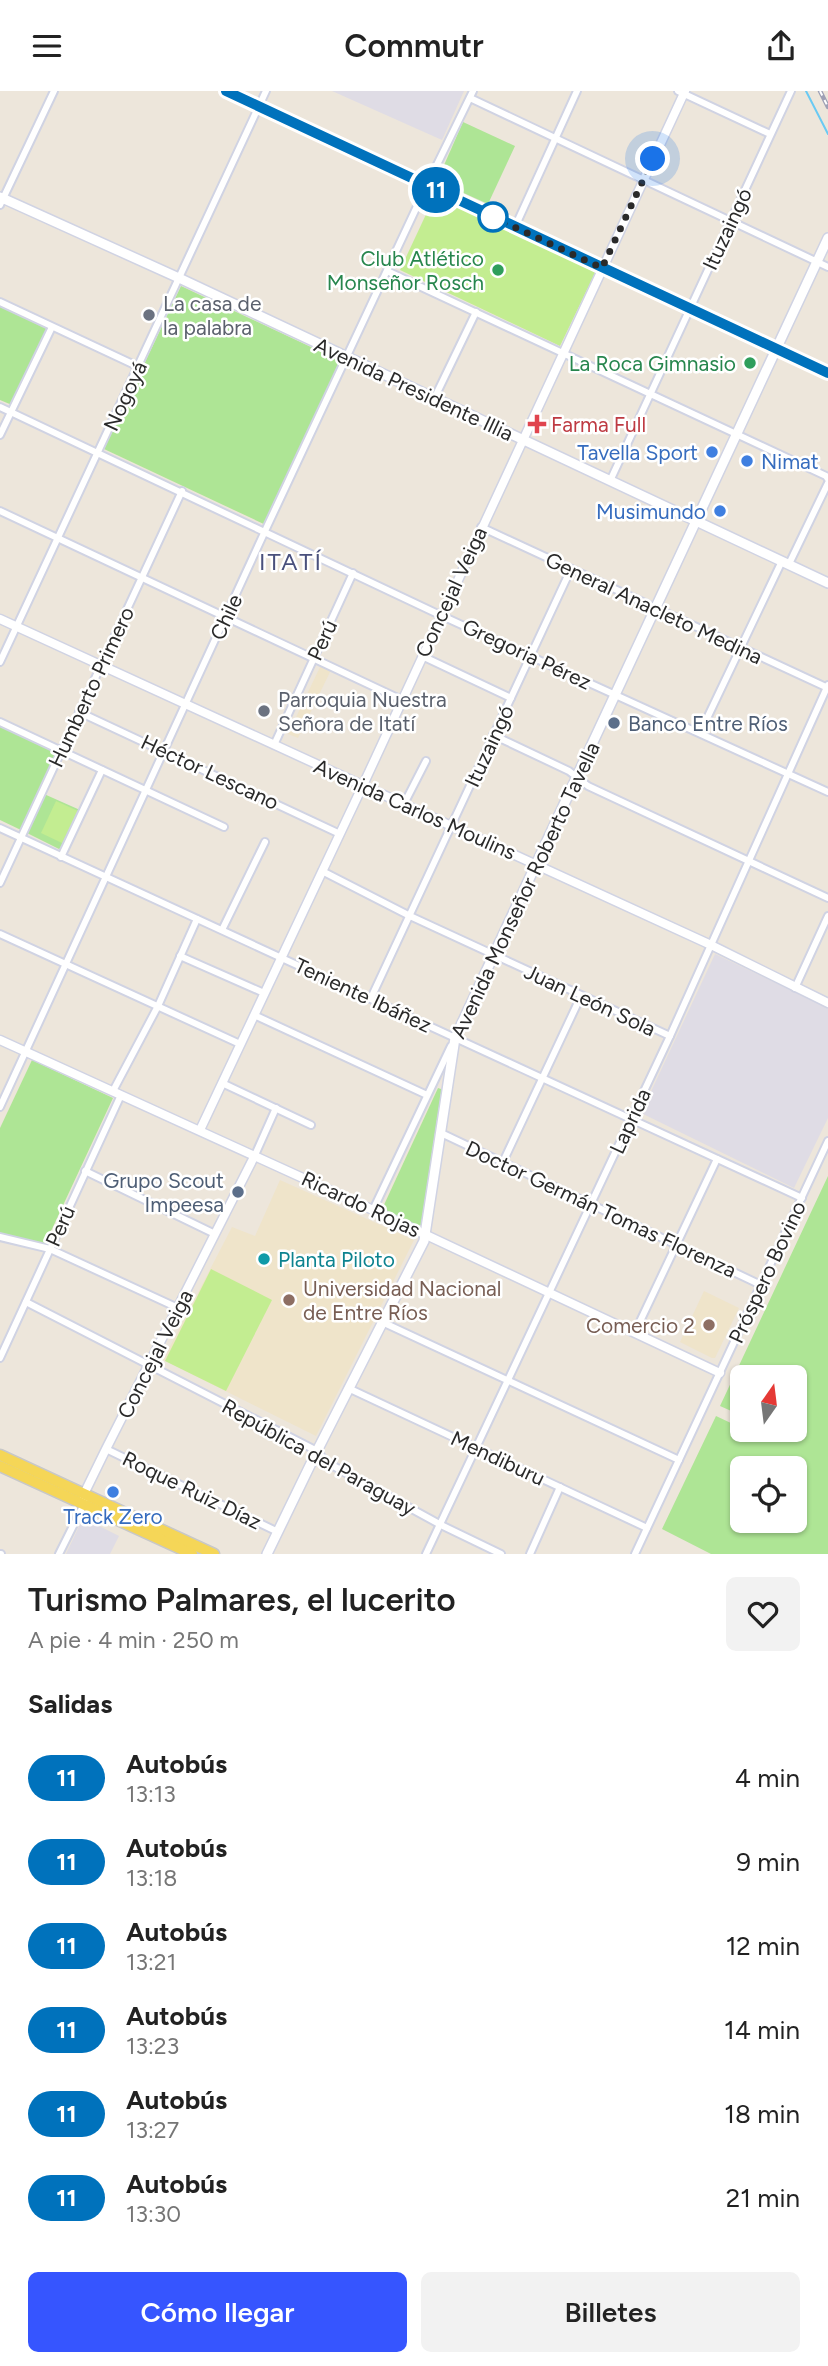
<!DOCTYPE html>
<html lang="es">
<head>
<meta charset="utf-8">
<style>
  :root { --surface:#fff; --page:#f2f2f2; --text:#222; --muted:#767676; --accent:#3655ff }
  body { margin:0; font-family:Figtree,sans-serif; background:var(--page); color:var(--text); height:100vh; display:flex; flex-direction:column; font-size:26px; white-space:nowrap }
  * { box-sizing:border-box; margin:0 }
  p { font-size:23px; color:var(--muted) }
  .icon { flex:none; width:38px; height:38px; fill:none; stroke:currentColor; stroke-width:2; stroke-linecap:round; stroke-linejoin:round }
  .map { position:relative; height:1463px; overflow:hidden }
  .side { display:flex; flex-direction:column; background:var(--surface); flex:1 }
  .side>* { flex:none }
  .badge { padding:0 14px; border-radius:23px; font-size:24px; line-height:46px }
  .needle { width:46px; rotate:14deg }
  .controls { position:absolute; left:730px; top:1274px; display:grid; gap:14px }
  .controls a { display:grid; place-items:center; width:77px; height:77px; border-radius:10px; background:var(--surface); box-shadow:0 2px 5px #0004; font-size:35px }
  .you { position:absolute; width:35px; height:35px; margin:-18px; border:5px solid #fff; border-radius:50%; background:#1a73e8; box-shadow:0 0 0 10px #1a73e833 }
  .map>.badge { position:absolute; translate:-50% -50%; box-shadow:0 0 0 4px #fff }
  h2 { padding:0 28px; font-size:26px; line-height:63px }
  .round { display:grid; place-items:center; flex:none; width:74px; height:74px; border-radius:10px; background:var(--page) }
  .overview { display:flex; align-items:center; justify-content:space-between; height:119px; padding:0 28px }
  h1 { font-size:33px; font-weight:600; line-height:52px }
  .action { display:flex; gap:14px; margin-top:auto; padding:14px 28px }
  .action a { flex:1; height:80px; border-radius:10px; background:var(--accent); color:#fff; font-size:28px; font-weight:600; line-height:80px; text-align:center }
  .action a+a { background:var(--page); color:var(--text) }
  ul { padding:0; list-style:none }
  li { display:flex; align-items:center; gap:21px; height:84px; padding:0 28px }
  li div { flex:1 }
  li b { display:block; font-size:26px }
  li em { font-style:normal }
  li .badge { min-width:77px; font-weight:700; text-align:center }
  header { display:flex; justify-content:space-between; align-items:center; height:91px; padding:0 28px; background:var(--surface); font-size:32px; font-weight:600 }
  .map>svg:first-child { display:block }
  .industrial { fill:#dfdce5 }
  .education { fill:#efe4ca }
  .green { fill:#aee595; fill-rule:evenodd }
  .pitch { fill:#c3ed91 }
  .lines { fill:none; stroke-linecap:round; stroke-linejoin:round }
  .stream { stroke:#6acaf3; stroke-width:2 }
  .minor-casing { stroke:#d0d3e3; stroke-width:10 }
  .tertiary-casing { stroke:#d0d3e3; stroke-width:11 }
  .secondary-casing { stroke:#d0d3e3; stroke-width:12 }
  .primary-casing { stroke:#c8c8c8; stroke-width:13 }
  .minor { stroke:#fff; stroke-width:6 }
  .tertiary { stroke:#fff; stroke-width:8 }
  .secondary { stroke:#fff; stroke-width:9 }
  .primary { stroke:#f5d657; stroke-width:10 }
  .rail-casing { stroke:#9ea0b5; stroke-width:4.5 }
  .rail { stroke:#fff; stroke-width:2; stroke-dasharray:5; stroke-linecap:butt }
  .line-casing { stroke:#fff; stroke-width:16 }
  .line { stroke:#0072bc; stroke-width:10 }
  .walk { stroke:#2a2a2a; stroke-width:7; stroke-dasharray:0 12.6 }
  .stop-dot { fill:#fff; stroke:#0072bc; stroke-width:3.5 }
  .leisure-dot { fill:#2e9e5b; stroke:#fff; stroke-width:2.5 }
  .worship-dot { fill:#6b7280; stroke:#fff; stroke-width:2.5 }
  .health-dot { fill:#e0444e; stroke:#fff; stroke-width:2.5 }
  .shop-dot { fill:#3f7fe0; stroke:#fff; stroke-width:2.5 }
  .service-dot { fill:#5c6f8a; stroke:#fff; stroke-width:2.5 }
  .culture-dot { fill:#0f9aa8; stroke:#fff; stroke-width:2.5 }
  .education-dot { fill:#8d6e63; stroke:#fff; stroke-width:2.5 }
  .labels { text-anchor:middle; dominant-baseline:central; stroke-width:5; stroke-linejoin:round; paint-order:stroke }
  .street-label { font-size:21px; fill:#2a2a2a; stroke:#fff }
  .leisure-label { font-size:21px; fill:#27864d; stroke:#fff; text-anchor:end }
  .worship-label { font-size:21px; fill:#5b616d; stroke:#fff; text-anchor:start }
  .health-label { font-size:21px; fill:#be3a42; stroke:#fff; text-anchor:start }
  .shop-label { font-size:21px; fill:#366cbe; stroke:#fff; text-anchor:end }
  .service-label { font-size:21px; fill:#4e5e75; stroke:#fff; text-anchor:start }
  .culture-label { font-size:21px; fill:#0d838f; stroke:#fff; text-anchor:start }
  .education-label { font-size:21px; fill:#785e54; stroke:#fff; text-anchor:start }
  .quarter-label { font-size:24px; letter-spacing:2px; fill:#49507c; stroke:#fff }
</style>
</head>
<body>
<header><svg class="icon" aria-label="menu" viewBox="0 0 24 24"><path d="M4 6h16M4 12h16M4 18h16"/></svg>Commutr<svg class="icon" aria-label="share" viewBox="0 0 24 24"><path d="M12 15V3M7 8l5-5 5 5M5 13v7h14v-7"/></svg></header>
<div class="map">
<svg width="828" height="1463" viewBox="0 0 828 1463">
  <rect width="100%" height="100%" fill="#ede6db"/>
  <g class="industrial">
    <path d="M332 0H464L442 49Z"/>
    <path d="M715 863 828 917V1027L794 1097 641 1022Z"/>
    <path d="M83 1427 119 1445 110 1463H66Z"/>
  </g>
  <g class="education">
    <path d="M321 574 331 579 298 647 288 643Z"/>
    <path d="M280 1089 414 1149 316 1345 163 1269 232 1136 255 1145Z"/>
    <path d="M704 1200 739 1217 715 1267H712L680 1251Z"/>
  </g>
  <g class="green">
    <path d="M463 31 515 55 488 113 437 90Z"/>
    <path d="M181 195 345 272 268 435 104 358Z"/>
    <path d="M0 214 48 237 12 314 0 309Z"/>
    <path d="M0 634 58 661 21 739 0 729Z"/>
    <path d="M44 703 80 719 62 757 59 758 27 742Z"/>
    <path d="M32 969 113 1007 45 1153 0 1142V1037Z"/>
    <path d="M438 997 441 998V1002L421 1134 418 1135 383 1119V1116Z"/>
    <path d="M828 1085V1463H711L662 1438 716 1325 733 1333 738 1323 720 1315ZM742 1286H794V1339H742ZM742 1377H794V1430H742Z"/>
  </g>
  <g class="pitch">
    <path d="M436 102 597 178 560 255 400 179Z"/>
    <path d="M56 710 78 720 62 752 41 742Z"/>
    <path d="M211 1178 272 1209 226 1300 165 1270Z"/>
  </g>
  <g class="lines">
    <path class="stream" d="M806 0 828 43"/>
    <g class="minor-casing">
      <g id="minor">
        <path d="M226 0 828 282"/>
        <path d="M678 0 770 43"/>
        <path d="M470 7 828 176"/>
        <path d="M0 114 54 0"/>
        <path d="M515 136 577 0"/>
        <path d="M387 180 826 385 828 388"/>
        <path d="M0 211 139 276"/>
        <path d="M434 308 476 221"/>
        <path d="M0 316 440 524 828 701"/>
        <path d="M0 344 52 236"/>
        <path d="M610 390 791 0"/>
        <path d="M0 420 402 609"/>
        <path d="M481 436 828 597"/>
        <path d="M789 473 828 392"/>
        <path d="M422 565 511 607"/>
        <path d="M0 571 266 0"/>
        <path d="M79 621 340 743"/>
        <path d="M0 631 224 736"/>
        <path d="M700 642 782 470"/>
        <path d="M493 644 569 680 588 695 828 807"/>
        <path d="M274 654 353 482"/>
        <path d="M404 713 426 670"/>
        <path d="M0 737 802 1107"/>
        <path d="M61 766 102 679"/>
        <path d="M322 780 410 825 670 945"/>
        <path d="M0 792 182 400"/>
        <path d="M222 839 265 751"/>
        <path d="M0 843 240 953"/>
        <path d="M180 865 264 902"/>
        <path d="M795 897 828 825"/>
        <path d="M371 907 571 478"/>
        <path d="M254 924 427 1004"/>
        <path d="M222 992 311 1034"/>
        <path d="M113 1000 158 915 197 828"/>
        <path d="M0 1016 265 440 427 94 473 0"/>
        <path d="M441 1042 761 1194"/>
        <path d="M255 1064 276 1017"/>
        <path d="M503 1071 581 905"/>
        <path d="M85 1080 215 1143"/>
        <path d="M373 1119 451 955"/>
        <path d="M0 1146 50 1158 178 1217"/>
        <path d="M26 1211 317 1360 326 1371 441 1434 501 1463"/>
        <path d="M382 1231 679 1369"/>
        <path d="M635 1241 717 1068"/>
        <path d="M0 1267 121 1004"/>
        <path d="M348 1297 647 1437"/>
        <path d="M106 1358 278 1441"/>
        <path d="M0 1463H1"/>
        <path d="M59 1463 84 1413"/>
        <path d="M426 1463 670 945 828 594"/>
        <path d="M530 1463 560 1396"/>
        <path d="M635 1463 828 1050"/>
      </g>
    </g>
    <g class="tertiary-casing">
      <g id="tertiary">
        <path d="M0 528 711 854 828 912"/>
        <path d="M0 949 373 1119 720 1282"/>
        <path d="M200 1039 363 694 685 0"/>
        <path d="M84 1409V1403L106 1358 255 1064"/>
      </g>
    </g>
    <g class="secondary-casing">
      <g id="secondary">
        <path d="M0 106 179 187 828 492"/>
        <path d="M267 1463 317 1360 424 1150 455 947 828 147"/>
      </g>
    </g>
    <g class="primary-casing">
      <g id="primary">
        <path d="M0 1364 214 1463"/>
        <path d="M0 1375 192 1463"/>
      </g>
    </g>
    <use href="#minor" class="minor"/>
    <use href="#tertiary" class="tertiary"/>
    <use href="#secondary" class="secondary"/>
    <use href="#primary" class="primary"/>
    <g class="rail-casing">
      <path id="rail" d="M820 0 828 16"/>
    </g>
    <use href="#rail" class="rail"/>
  </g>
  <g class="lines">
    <g class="line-casing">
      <path id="line" d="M226 0 828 282"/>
    </g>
    <use href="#line" class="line"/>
    <path class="walk" d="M493 126 602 177 653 68"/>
  </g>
  <circle class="stop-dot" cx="493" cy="126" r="14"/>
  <g class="leisure-dot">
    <circle cx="498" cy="179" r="7"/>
    <circle cx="750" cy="272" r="7"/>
  </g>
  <g class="worship-dot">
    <circle cx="149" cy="224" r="7"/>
    <circle cx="264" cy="620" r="7"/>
  </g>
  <path class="health-dot" d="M533.5 322.5h7v7h7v7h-7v7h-7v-7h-7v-7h7z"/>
  <g class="shop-dot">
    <circle cx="712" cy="361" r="7"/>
    <circle cx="747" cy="370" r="7"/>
    <circle cx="720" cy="420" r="7"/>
    <circle cx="113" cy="1401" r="7"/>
  </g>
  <g class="service-dot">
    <circle cx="614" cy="632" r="7"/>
    <circle cx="238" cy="1101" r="7"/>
  </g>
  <circle class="culture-dot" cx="264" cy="1168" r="7"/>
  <g class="education-dot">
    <circle cx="289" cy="1209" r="7"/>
    <circle cx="709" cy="1234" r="7"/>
  </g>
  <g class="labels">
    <g class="street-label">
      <text transform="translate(727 138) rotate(-65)">Ituzaingó</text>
      <text transform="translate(414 298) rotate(25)">Avenida Presidente Illia</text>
      <text transform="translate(125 305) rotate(-65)">Nogoyá</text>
      <text transform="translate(451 501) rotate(-65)">Concejal Veiga</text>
      <text transform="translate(654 517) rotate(25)">General Anacleto Medina</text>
      <text transform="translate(226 526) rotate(-65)">Chile</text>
      <text transform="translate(322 549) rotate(-65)">Perú</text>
      <text transform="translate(527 563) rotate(25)">Gregoria Pérez</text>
      <text transform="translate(91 596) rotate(-65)">Humberto Primero</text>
      <text transform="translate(489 655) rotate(-65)">Ituzaingó</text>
      <text transform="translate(210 681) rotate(25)">Héctor Lescano</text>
      <text transform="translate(415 718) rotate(24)">Avenida Carlos Moulins</text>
      <text transform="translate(525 799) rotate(-65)">Avenida Monseñor Roberto Tavella</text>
      <text transform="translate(363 904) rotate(25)">Teniente Ibáñez</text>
      <text transform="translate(590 909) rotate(25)">Juan León Sola</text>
      <text transform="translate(630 1030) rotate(-65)">Laprida</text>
      <text transform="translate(361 1113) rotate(25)">Ricardo Rojas</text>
      <text transform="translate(601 1118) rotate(25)">Doctor Germán Tomas Florenza</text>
      <text transform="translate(60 1135) rotate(-66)">Perú</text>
      <text transform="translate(767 1181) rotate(-65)">Próspero Bovino</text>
      <text transform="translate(155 1263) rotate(-63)">Concejal Veiga</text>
      <text transform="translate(319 1366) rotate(29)">República del Paraguay</text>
      <text transform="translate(498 1367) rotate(25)">Mendiburu</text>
      <text transform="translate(192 1399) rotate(26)">Roque Ruiz Díaz</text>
    </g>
    <g class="leisure-label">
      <text x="484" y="167">Club Atlético<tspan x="484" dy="24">Monseñor Rosch</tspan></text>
      <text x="736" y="272">La Roca Gimnasio</text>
    </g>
    <g class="worship-label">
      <text x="163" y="212">La casa de<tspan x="163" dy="24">la palabra</tspan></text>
      <text x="278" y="608">Parroquia Nuestra<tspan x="278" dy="24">Señora de Itatí</tspan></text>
    </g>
    <g class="health-label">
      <text x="551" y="333">Farma Full</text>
    </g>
    <g class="shop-label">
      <text x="698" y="361">Tavella Sport</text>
      <text x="761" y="370" text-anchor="start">Nimat</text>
      <text x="706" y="420">Musimundo</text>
      <text x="113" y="1425" text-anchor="middle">Track Zero</text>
    </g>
    <g class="service-label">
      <text x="628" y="632">Banco Entre Ríos</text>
      <text x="224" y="1089" text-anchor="end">Grupo Scout<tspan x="224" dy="24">Impeesa</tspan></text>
    </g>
    <g class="culture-label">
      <text x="278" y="1168">Planta Piloto</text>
    </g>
    <g class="education-label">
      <text x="303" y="1197">Universidad Nacional<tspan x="303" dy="24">de Entre Ríos</tspan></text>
      <text x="695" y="1234" text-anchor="end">Comercio 2</text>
    </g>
    <g class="quarter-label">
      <text x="291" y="470">ITATÍ</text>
    </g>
  </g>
</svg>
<div class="controls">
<a><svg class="needle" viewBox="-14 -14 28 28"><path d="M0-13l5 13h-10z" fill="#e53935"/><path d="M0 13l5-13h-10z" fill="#767676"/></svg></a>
<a><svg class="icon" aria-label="locate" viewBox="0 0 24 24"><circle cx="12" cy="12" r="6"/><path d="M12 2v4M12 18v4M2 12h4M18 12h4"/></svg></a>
</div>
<div class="you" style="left:653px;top:68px"></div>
<b class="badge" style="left:436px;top:99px;background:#0072bc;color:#fff">11</b>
</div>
<section class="side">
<div class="overview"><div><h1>Turismo Palmares, el lucerito</h1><p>A pie · 4 min · 250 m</p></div><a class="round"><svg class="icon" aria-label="heart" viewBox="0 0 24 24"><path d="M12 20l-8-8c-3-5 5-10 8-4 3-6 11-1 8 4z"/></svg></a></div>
<h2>Salidas</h2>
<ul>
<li><span class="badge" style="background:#0072bc;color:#fff">11</span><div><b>Autobús</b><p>13:13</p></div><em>4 min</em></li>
<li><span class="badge" style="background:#0072bc;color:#fff">11</span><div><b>Autobús</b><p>13:18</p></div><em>9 min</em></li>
<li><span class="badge" style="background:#0072bc;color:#fff">11</span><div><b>Autobús</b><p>13:21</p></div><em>12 min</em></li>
<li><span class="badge" style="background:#0072bc;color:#fff">11</span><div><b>Autobús</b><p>13:23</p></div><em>14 min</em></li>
<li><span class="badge" style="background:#0072bc;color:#fff">11</span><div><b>Autobús</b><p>13:27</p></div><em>18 min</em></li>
<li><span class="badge" style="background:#0072bc;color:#fff">11</span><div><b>Autobús</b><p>13:30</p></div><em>21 min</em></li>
</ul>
<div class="action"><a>Cómo llegar</a><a>Billetes</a></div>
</section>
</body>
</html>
